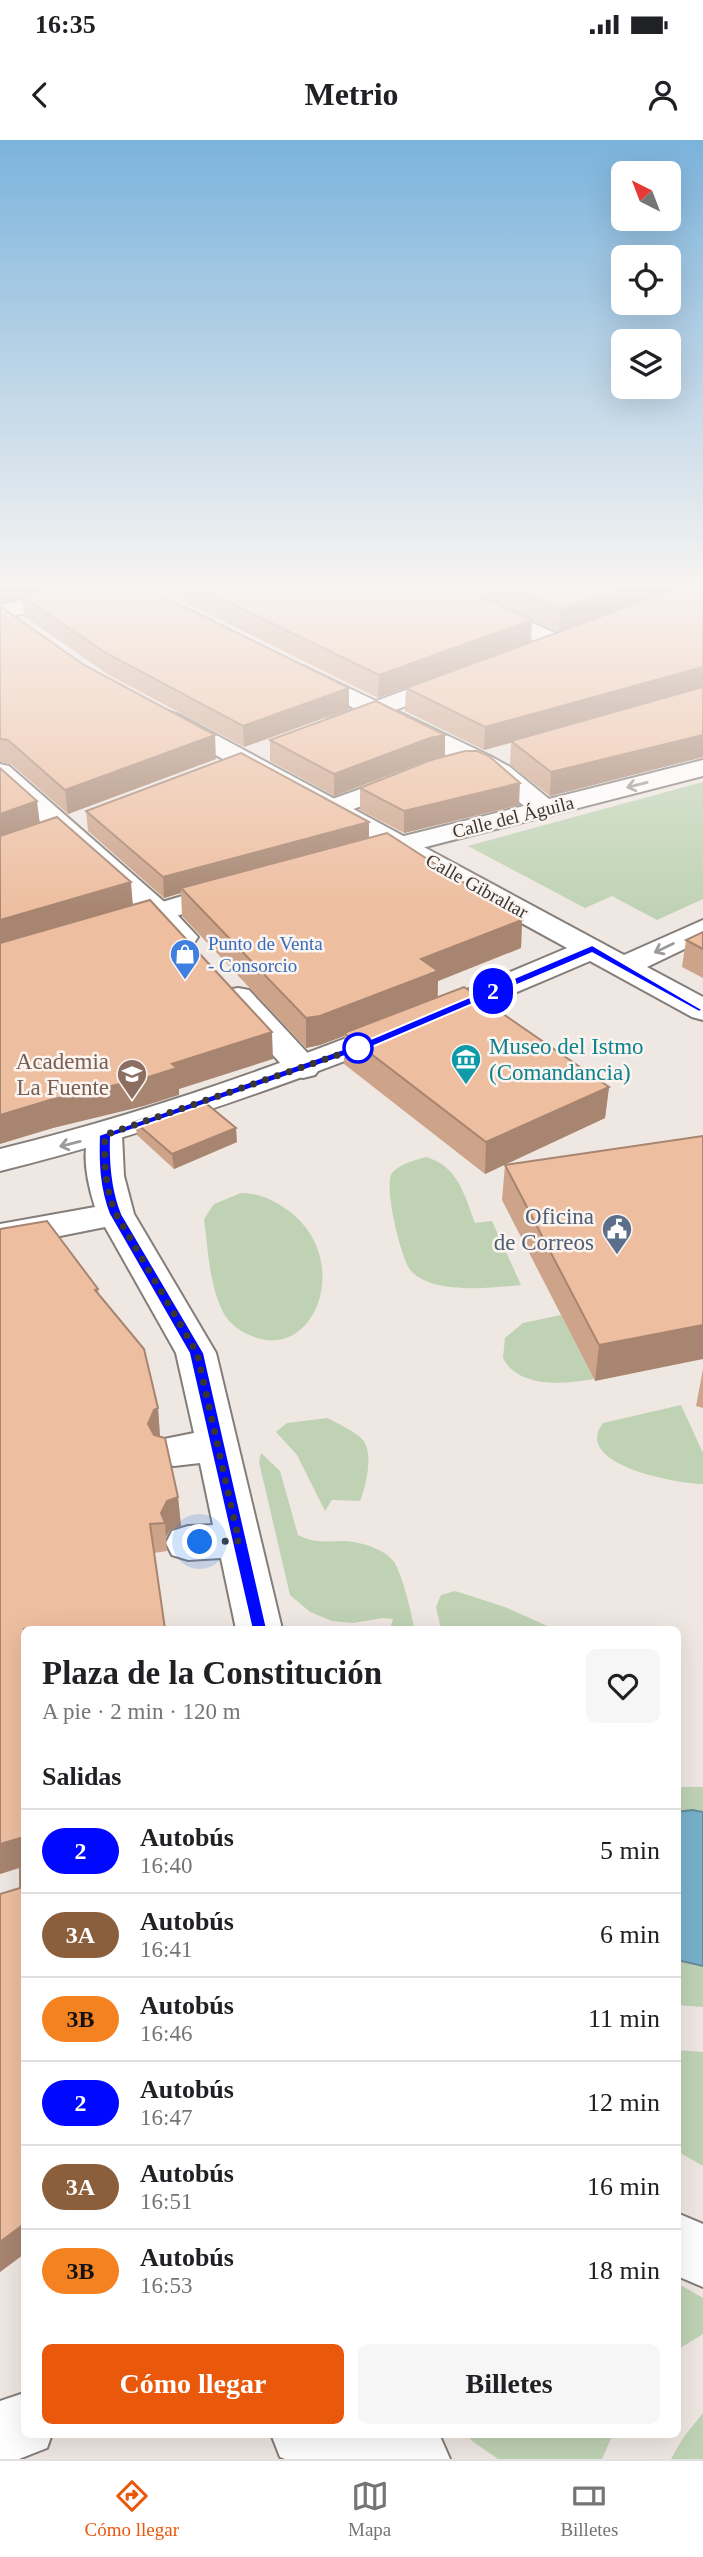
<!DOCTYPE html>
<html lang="es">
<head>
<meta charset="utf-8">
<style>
  :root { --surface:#fff; --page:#f6f6f6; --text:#202124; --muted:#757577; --line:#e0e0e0; --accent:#ea580c }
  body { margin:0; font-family:"Times New Roman",serif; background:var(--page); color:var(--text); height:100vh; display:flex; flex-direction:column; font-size:26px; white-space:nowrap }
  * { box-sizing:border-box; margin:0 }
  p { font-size:23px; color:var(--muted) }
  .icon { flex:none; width:38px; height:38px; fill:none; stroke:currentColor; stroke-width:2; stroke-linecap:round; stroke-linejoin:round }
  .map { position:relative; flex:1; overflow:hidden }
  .panel { position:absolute; left:21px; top:1486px; width:660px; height:812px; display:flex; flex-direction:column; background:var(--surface); border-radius:10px; box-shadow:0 7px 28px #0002 }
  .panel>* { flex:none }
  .badge { padding:0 14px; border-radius:23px; font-size:24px; line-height:46px }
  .needle { width:46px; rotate:318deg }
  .controls { position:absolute; left:611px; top:21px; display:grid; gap:14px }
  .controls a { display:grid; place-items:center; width:70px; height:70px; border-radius:10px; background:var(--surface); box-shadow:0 7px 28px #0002; font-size:35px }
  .you { position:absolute; width:35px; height:35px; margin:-18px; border:5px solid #fff; border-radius:50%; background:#1a73e8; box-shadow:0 0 0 10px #1a73e833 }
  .map>.badge { position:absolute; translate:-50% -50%; box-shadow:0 0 0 4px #fff }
  h2 { padding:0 21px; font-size:26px; line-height:63px }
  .round { display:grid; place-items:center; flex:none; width:74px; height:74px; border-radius:10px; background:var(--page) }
  .overview { display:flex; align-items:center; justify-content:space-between; height:119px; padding:0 21px }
  h1 { font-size:33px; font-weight:700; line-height:52px }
  .button { display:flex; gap:14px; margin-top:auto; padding:14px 21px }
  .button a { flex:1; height:80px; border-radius:10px; background:var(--accent); color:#fff; font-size:28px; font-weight:700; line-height:80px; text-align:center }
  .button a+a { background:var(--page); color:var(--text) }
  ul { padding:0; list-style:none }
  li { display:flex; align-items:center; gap:21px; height:84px; padding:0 21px; border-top:2px solid var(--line) }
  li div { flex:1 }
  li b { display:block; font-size:26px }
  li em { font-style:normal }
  li .badge { min-width:77px; font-weight:700; text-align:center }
  .status { display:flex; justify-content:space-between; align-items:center; height:49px; padding:0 35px; background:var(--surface); direction:ltr }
  .status svg { height:19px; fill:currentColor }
  header { display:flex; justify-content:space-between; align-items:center; height:91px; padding:0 21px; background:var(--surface); font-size:32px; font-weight:700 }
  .menu { display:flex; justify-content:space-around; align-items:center; height:98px; border-top:2px solid var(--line); background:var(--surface); font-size:19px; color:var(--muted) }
  .menu a { display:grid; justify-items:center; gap:4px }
  .menu .active { color:var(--accent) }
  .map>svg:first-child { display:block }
  .green { fill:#bfd3b4 }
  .water { fill:#78b1ca; stroke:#658c9d; stroke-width:2 }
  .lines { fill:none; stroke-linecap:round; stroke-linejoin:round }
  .street-casing { stroke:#847d79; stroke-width:4 }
  .secondary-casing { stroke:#847d79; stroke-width:4 }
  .street { fill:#fff; fill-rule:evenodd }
  .secondary { fill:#fff; fill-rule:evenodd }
  .wall { fill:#cda38a }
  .shaded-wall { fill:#a78570 }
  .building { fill:#eebea0; stroke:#a78570; stroke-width:2 }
  .oneway { stroke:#9c9a9a }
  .line { fill:#0008ff; stroke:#fff; stroke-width:2 }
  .walk { stroke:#393634; stroke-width:7; stroke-dasharray:0 12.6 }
  .stop-dot { fill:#fff; stroke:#0008ff; stroke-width:3.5 }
  .labels { text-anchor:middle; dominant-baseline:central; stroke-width:5; stroke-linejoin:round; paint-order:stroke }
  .far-street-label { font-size:19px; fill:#393634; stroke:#fcf4ef }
  .far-shop-label { font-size:19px; fill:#366cbe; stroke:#fcf4ef; text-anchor:start }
  .culture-label { font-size:23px; fill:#0d838f; stroke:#fcf4ef; text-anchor:start }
  .education-label { font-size:23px; fill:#785e54; stroke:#fcf4ef; text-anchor:end }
  .service-label { font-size:23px; fill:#4e5e75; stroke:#fcf4ef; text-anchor:end }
</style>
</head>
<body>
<div class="status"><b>16:35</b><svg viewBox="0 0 49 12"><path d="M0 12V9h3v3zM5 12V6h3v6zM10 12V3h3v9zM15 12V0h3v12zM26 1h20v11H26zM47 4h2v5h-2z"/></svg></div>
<header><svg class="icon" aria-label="back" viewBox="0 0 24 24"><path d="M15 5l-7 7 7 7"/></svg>Metrio<svg class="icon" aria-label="person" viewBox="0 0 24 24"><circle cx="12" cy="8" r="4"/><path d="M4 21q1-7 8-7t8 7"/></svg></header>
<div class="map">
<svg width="703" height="2319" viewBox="0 0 703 2319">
  <rect width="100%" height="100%" fill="#efe7e2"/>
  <g class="green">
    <path d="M703 642V759L657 780 612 756 585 768 468 706Z"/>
    <path d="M426 1017C458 1026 465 1056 475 1083L492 1081 521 1145C491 1148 434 1155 411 1131 401 1120 383 1044 392 1033 399 1024 416 1020 426 1017Z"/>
    <path d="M241 1053C261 1053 278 1062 294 1075 353 1126 312 1227 247 1194 235 1188 226 1180 221 1168 209 1141 208 1109 204 1079L214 1064Z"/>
    <path d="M561 1175 594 1239C565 1244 519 1249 503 1218L505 1198 523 1183Z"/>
    <path d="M681 1265 703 1313V1344C676 1344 571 1324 603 1283Z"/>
    <path d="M328 1278C338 1284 352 1290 361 1298 375 1311 366 1346 360 1361L332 1360 325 1371 297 1315 276 1292 287 1283Z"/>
    <path d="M261 1313 280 1331 298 1395C315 1404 328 1401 346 1401 361 1402 385 1409 394 1422 401 1431 413 1477 414 1489H390L393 1479 383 1478 353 1483 332 1481 310 1472 290 1455 259 1322Z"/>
    <path d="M455 1451 505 1467 554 1489H441L436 1467 441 1455Z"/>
    <rect x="677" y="1647" width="26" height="25"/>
    <path d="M677 1820 703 1826V1867L677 1865Z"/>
    <path d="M677 1910 703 1912V2026L677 2011Z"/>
    <path d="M677 2143 703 2158V2194L677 2210Z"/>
    <path d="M703 2273V2319H671L683 2298Z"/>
    <path d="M466 2294H613L602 2319H498L472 2301Z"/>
  </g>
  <path class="water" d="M692 1670 703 1672V1826L677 1820V1672Z"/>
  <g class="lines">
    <g class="street-casing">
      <g id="street">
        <path d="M86 445H127L124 450 0 479V465Z"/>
        <path d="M420 445H450L564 497 568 502 564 507H548L423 450Z"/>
        <path d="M303 526 490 616 510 627 549 659 703 620V636L402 713 392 711 388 705 392 699 524 666 492 639 295 538 291 533 295 528Z"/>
        <path d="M0 624 9 626 169 766 198 797 194 803 183 806 172 803 149 778 0 646Z"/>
        <path d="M408 632 417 634 421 640 417 646 334 676 324 674 320 668 324 662Z"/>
        <path d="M238 848 249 850 315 921 320 928 315 935 303 938 291 935 227 864 222 857 227 850Z"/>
        <path d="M105 985 117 988 122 995 124 1036 134 1074 216 1213 282 1489H236L221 1418 188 1420 172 1415 166 1403 172 1391 188 1386 213 1385 200 1323 174 1326 159 1322 153 1311 159 1300 194 1293 176 1213 105 1087 0 1108V1084L95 1067C88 1045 79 1007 93 988Z"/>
        <path d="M677 2073 703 2084V2147L677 2136Z"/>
        <path d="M369 2294H439L450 2319H379Z"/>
      </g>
    </g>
    <g class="secondary-casing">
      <g id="secondary">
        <path d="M454 532 463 534 466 539 463 544 346 589 337 592 328 589 324 584 328 579Z"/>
        <path d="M170 572 179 575 624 815 703 780V800L647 827 703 857V880L692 877 590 821C397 904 204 980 0 1031V1009C196 961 382 887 567 808L161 585 157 580 161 575Z"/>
        <path d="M233 741 243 744 248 750 243 756 109 796 98 793 94 787 98 781Z"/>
        <path d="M24 2253V2294H52L47 2308 19 2319H0V2261Z"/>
        <path d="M271 2294H377L381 2296 391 2319H285L280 2317Z"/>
      </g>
    </g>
    <use href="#street" class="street"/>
    <use href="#secondary" class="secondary"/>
  </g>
  <g class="wall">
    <path d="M0 445 349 569 244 607 107 534 24 476 22 458 0 463Z"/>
    <path d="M150 445H454L532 480 531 502 378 558Z"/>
    <path d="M457 445H685L559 492Z"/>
    <path d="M703 445V617L550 656 510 625 511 603 484 610 405 571 406 548Z"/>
    <path d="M0 466 216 619 68 674 11 624 0 622Z"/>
    <path d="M445 595V616L519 665 404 693 360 670V648L440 618 429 620 334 656 270 621V600Z"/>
    <path d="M86 671 369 682V698L522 780 521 808 438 841V857L609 947 605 978 485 1034 344 924V896L320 905 306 908 182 776 181 753 164 758 88 691Z"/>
    <path d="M703 792V838L682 827 686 800Z"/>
    <path d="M135 982 237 1002 174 1029 137 995Z"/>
    <path d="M703 996 595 1241 502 1060 505 1025Z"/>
    <path d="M47 1081 98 1149 99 1156 144 1209 158 1268 160 1297 165 1298 178 1357 181 1386 170 1390 166 1397 167 1411 154 1413 165 1489H24V2114L0 2132V1754L20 1748V1728L0 1734V1089Z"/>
    <path d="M703 1229V1268L696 1266Z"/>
  </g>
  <g class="shaded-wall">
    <path d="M0 445H74L0 463Z"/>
    <path d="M628 445H685L559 492 560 470Z"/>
    <path d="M532 480 531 502 378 558 379 535Z"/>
    <path d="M703 527V549L484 610 485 587Z"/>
    <path d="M349 548V569L244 607 243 586Z"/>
    <path d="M215 595 216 619 68 674 65 650Z"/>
    <path d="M445 595V617L429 620 334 656V634L430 598Z"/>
    <path d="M703 595V617L550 656 551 632Z"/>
    <path d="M520 643 519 665 404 693V671Z"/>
    <path d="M37 661 40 685 0 700V674Z"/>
    <path d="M369 682V702L181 748V753L164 758 163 737Z"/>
    <path d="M131 742 133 767 0 806V780Z"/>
    <path d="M522 780 521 808 438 841 437 860 344 893V896L320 905 306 908V878L421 819Z"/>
    <path d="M272 892 273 919 179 949V955L144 966 53 988 0 1004V975L172 924Z"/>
    <path d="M609 947 605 978 485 1034 486 1002Z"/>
    <path d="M236 988 237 1002 174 1029 172 1014Z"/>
    <path d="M703 1185V1219L595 1241 599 1205Z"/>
    <path d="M158 1268 160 1297 151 1312 148 1284 154 1270Z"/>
    <path d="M178 1357 181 1386 170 1390 166 1397 165 1383 161 1373 167 1361Z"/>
    <path d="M20 1698 24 1726 0 1734V1704Z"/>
    <path d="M24 2084V2114L0 2132V2102Z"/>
  </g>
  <g class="building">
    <path d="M71 445H140L349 548 243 586 106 513 22 456Z"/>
    <path d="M193 445H454L532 480 379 535Z"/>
    <path d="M505 445H628L560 470Z"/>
    <path d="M687 445H703V527L485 587 406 548Z"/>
    <path d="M0 466 84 525 215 595 65 650 8 600 0 599Z"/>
    <path d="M703 547V595L551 632 511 601Z"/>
    <path d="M376 561 445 595 430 598 334 634 270 600Z"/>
    <path d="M465 611H477L489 616 520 643 404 671 360 648 431 620Z"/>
    <path d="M241 613 369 682 163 737 86 671Z"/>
    <path d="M0 628 37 661 0 674Z"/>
    <path d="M57 677 131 742 0 780V696Z"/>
    <path d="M387 693 522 780 421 819 438 831 320 876 306 878 181 748Z"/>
    <path d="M150 760 272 892 172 924 177 928 142 939 50 960 0 975V803Z"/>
    <path d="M703 792V809L686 800Z"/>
    <path d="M464 847 609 947 486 1002 344 893Z"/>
    <path d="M202 960 236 988 172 1014 135 982Z"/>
    <path d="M703 996V1185L599 1205 505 1025Z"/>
    <path d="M47 1081 98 1149 95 1150 144 1209 158 1268 154 1270 148 1284 154 1295 165 1298 178 1357 167 1361 161 1373 165 1383 150 1384 165 1489H24V2084L0 2102V1754L20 1748V1698L0 1704V1089Z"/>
  </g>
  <defs><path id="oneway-shaft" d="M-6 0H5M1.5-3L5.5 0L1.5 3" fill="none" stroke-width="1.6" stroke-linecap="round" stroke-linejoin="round" transform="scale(1.75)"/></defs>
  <g class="oneway">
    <use href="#oneway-shaft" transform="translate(637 645) rotate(166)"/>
    <use href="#oneway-shaft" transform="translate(664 808) rotate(154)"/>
    <use href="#oneway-shaft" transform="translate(70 1004) rotate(166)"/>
  </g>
  <linearGradient id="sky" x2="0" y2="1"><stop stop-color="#7bb3dc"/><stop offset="0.58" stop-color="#f8f4f2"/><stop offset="1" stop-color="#f8f4f2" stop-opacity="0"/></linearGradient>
  <rect width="703" height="770" fill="url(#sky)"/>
  <path class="line" d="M592 805 703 870 699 872 592 813 374 906 111 997C110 1024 112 1049 122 1074L204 1213 267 1489 264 1494H253L189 1213 109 1074C99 1048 98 1023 99 995L366 901Z"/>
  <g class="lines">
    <path class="walk" d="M200 1402 239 1401 197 1213 116 1074C105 1049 104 1023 105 995L358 908"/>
  </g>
  <defs>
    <g id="shop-pin" transform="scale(1.575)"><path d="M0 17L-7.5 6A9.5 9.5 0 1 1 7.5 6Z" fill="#3f7fe0" stroke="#fcf4ef"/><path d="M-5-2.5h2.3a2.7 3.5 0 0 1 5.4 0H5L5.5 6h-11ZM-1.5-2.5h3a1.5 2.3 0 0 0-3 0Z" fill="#fff"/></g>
    <g id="museum-pin" transform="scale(1.575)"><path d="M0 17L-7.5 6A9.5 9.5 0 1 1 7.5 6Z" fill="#0f9aa8" stroke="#fcf4ef"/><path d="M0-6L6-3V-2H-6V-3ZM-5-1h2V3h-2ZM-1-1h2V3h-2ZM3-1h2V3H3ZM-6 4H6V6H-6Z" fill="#fff"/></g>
    <g id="school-pin" transform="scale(1.575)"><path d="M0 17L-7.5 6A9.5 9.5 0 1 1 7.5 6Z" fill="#8d6e63" stroke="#fcf4ef"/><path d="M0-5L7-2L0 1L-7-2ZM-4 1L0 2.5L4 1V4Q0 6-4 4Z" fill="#fff"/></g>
    <g id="civic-pin" transform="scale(1.575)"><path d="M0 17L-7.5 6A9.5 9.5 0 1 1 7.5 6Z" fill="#5c6f8a" stroke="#fcf4ef"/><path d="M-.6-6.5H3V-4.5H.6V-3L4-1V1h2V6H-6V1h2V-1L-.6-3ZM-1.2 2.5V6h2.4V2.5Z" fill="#fff"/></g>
  </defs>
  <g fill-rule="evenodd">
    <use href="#shop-pin" x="185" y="814"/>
    <use href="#museum-pin" x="466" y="919"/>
    <use href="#school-pin" x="132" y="934"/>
    <use href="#civic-pin" x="617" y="1089"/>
  </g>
  <circle class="stop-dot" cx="358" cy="908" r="14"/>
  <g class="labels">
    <g class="far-street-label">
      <text transform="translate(513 677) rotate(-14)">Calle del Águila</text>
      <text transform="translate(477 746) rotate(29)">Calle Gibraltar</text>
    </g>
    <g class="far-shop-label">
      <text x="208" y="803">Punto de Venta<tspan x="208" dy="22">- Consorcio</tspan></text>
    </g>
    <g class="culture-label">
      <text x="489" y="906">Museo del Istmo<tspan x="489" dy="26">(Comandancia)</tspan></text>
    </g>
    <g class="education-label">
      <text x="109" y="921">Academia<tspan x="109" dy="26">La Fuente</tspan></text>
    </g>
    <g class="service-label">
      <text x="594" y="1076">Oficina<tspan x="594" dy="26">de Correos</tspan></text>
    </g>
  </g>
</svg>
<div class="controls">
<a><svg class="needle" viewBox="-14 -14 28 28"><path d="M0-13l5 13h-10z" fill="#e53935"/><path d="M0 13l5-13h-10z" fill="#757577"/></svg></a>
<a><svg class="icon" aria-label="locate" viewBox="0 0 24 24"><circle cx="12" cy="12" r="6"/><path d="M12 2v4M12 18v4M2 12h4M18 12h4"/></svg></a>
<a><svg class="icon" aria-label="layers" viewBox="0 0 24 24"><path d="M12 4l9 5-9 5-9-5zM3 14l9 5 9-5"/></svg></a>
</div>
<div class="you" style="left:200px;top:1402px"></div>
<b class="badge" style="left:493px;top:851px;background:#0008ff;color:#fff">2</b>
<section class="panel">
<div class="overview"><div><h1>Plaza de la Constitución</h1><p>A pie · 2 min · 120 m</p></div><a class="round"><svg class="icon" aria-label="heart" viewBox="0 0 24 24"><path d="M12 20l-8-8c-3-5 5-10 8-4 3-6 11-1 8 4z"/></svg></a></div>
<h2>Salidas</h2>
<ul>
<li><span class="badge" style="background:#0008ff;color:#fff">2</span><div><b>Autobús</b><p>16:40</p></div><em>5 min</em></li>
<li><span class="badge" style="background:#8b5e3c;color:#fff">3A</span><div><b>Autobús</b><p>16:41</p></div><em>6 min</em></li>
<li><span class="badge" style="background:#f58220;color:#111">3B</span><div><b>Autobús</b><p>16:46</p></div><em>11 min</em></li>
<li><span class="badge" style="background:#0008ff;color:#fff">2</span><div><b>Autobús</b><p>16:47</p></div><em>12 min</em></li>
<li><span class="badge" style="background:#8b5e3c;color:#fff">3A</span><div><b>Autobús</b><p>16:51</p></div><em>16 min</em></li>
<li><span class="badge" style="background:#f58220;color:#111">3B</span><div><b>Autobús</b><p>16:53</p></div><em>18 min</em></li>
</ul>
<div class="button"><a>Cómo llegar</a><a>Billetes</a></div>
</section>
</div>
<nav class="menu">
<a class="active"><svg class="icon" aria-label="directions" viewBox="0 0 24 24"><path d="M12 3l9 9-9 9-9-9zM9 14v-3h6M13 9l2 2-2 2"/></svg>Cómo llegar</a>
<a><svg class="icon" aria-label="map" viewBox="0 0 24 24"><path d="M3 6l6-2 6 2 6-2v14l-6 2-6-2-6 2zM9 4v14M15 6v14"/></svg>Mapa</a>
<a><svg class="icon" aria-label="tickets" viewBox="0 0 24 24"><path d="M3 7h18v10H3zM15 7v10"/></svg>Billetes</a>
</nav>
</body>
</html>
